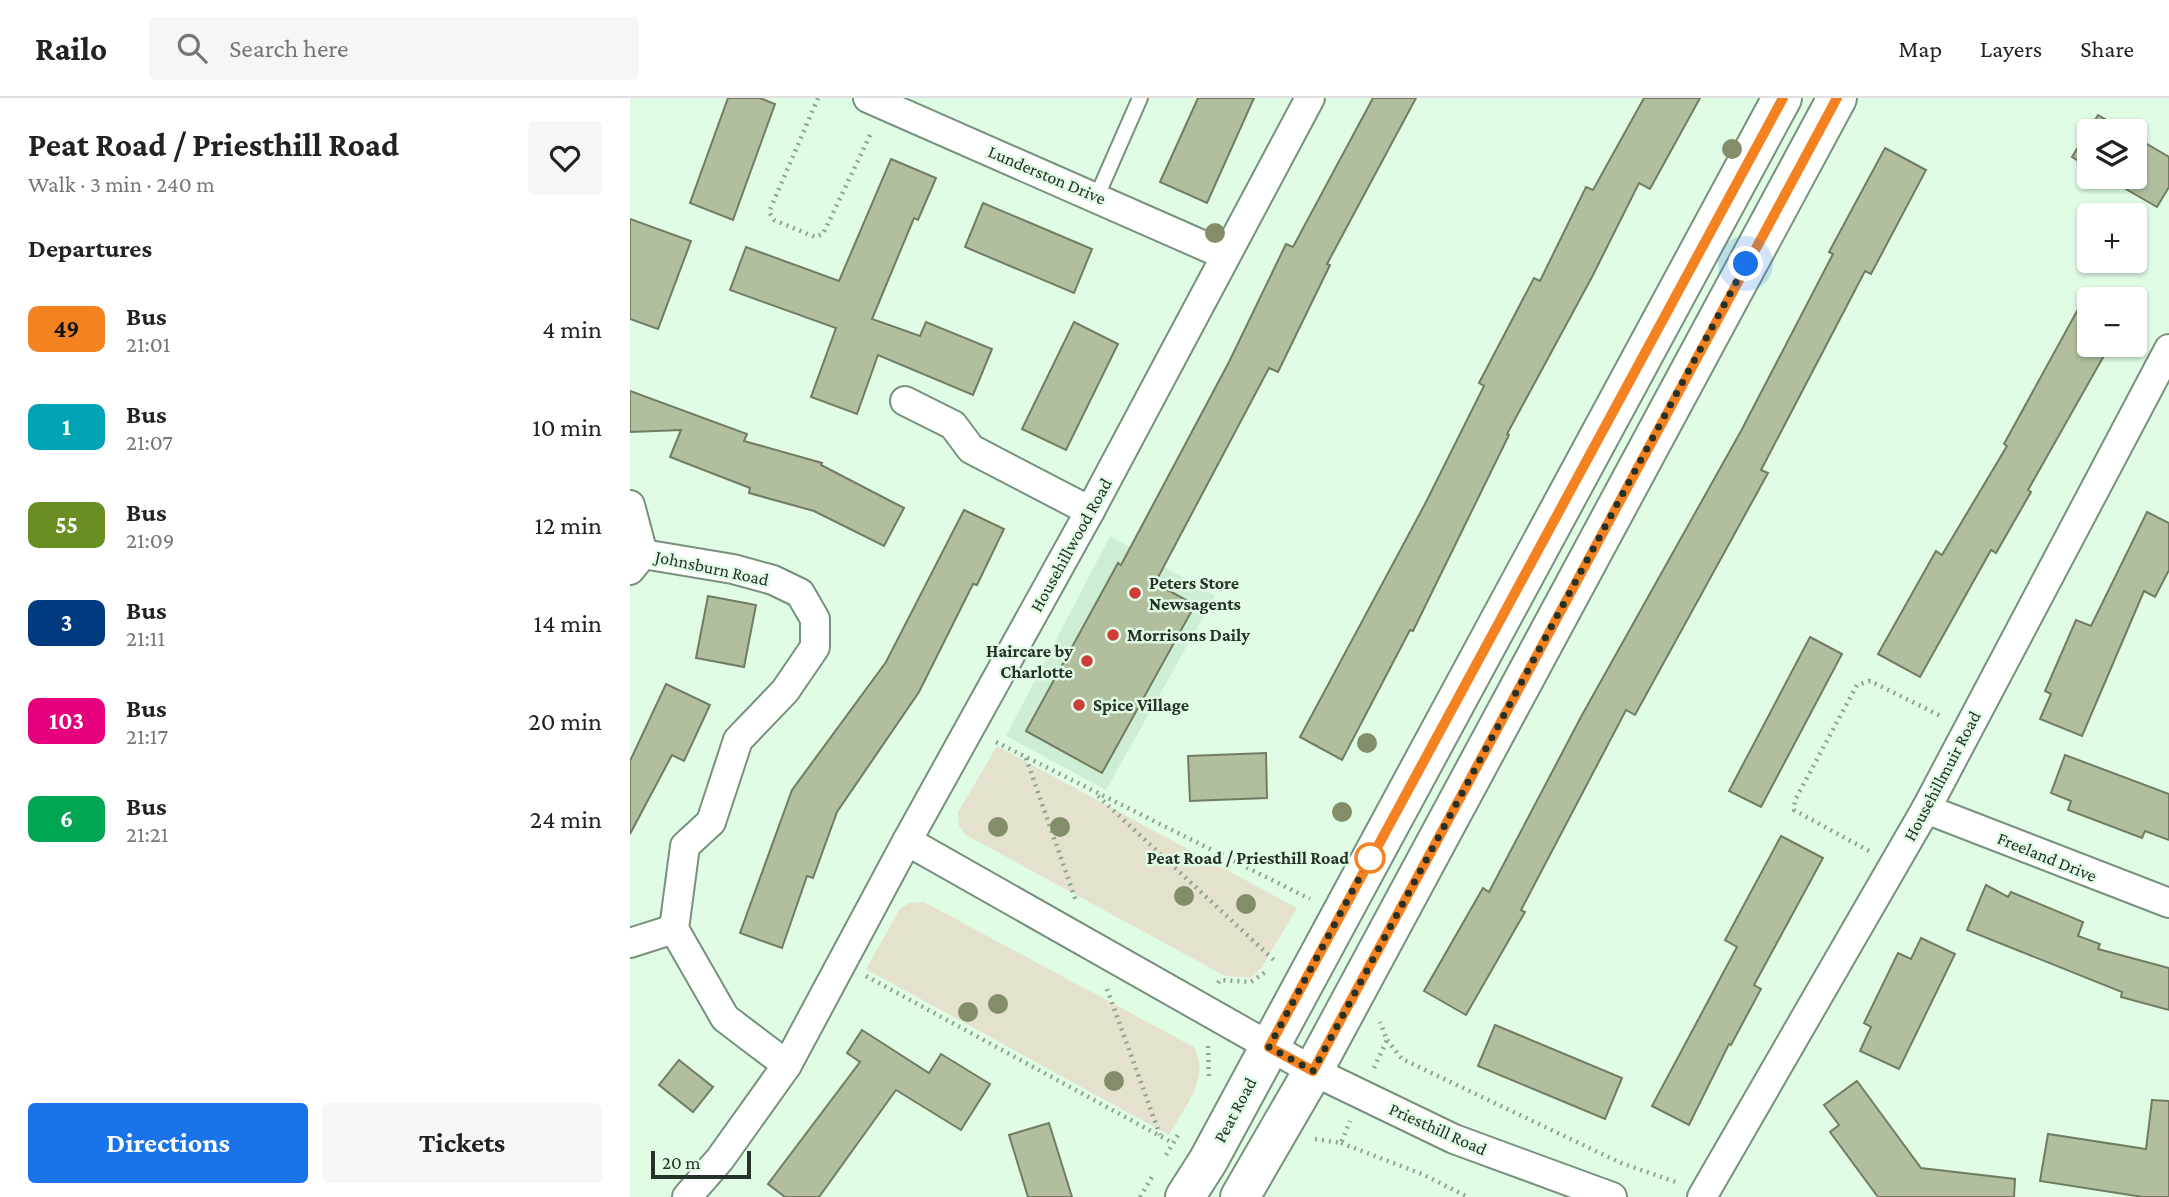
<!DOCTYPE html>
<html lang="en">
<head>
<meta charset="utf-8">
<style>
  :root { --surface:#fff; --page:#f6f6f6; --text:#222; --muted:#767676; --line:#e0e0e0; --accent:#1a73e8 }
  body { margin:0; font-family:"Crimson Pro",serif; background:var(--page); color:var(--text); height:100vh; display:flex; flex-direction:column; font-size:26px; white-space:nowrap }
  * { box-sizing:border-box; margin:0 }
  p { font-size:23px; color:var(--muted) }
  .icon { flex:none; width:38px; height:38px; fill:none; stroke:currentColor; stroke-width:2; stroke-linecap:round; stroke-linejoin:round }
  .map { position:relative; flex:1; overflow:hidden }
  .drawer { display:flex; flex-direction:column; background:var(--surface); width:630px }
  .drawer>* { flex:none }
  .badge { padding:0 14px; border-radius:10px; font-size:24px; line-height:46px }
  .tools { position:absolute; left:1447px; top:21px; display:grid; gap:14px }
  .tools a { display:grid; place-items:center; width:70px; height:70px; border-radius:7px; background:var(--surface); box-shadow:0 2px 5px #0004; font-size:35px }
  .scale { position:absolute; left:21px; bottom:18px; width:100px; box-sizing:border-box; padding-left:7px; border:4px solid #263128; border-top:0; font-size:19px; line-height:24px; white-space:nowrap; color:#263128; -webkit-text-stroke:5px #e0fce5; paint-order:stroke }
  .you { position:absolute; width:35px; height:35px; margin:-18px; border:5px solid #fff; border-radius:50%; background:#1a73e8; box-shadow:0 0 0 10px #1a73e833 }
  .map>.badge { position:absolute; translate:-50% -50%; box-shadow:0 0 0 4px #fff }
  h2 { padding:0 28px; font-size:26px; line-height:63px }
  .round { display:grid; place-items:center; flex:none; width:74px; height:74px; border-radius:7px; background:var(--page) }
  .summary { display:flex; align-items:center; justify-content:space-between; height:119px; padding:0 28px }
  h1 { font-size:33px; font-weight:700; line-height:52px }
  .action { display:flex; gap:14px; margin-top:auto; padding:14px 28px }
  .action a { flex:1; height:80px; border-radius:7px; background:var(--accent); color:#fff; font-size:28px; font-weight:700; line-height:80px; text-align:center }
  .action a+a { background:var(--page); color:var(--text) }
  ul { padding:0; list-style:none }
  li { display:flex; align-items:center; gap:21px; height:98px; padding:0 28px }
  li div { flex:1 }
  li b { display:block; font-size:26px }
  li em { font-style:normal }
  li .badge { min-width:77px; font-weight:700; text-align:center }
  header { display:flex; align-items:center; gap:42px; box-sizing:border-box; height:98px; padding:0 35px; background:var(--surface); border-bottom:2px solid var(--line) }
  header strong { font-size:33px }
  nav { display:flex; gap:38px; margin-inline-start:auto; font-size:24px }
  .search { width:490px; height:63px; background:var(--page); display:flex; align-items:center; gap:18px; box-sizing:border-box; padding:0 24px; border-radius:7px; color:var(--muted); font-size:26px }
  main { display:flex; flex:1; min-height:0 }
  .map>svg:first-child { display:block }
  .built { fill:#cdeed4 }
  .green { fill:#e4e2cd }
  .building { fill:#b1bf9f; stroke:#717c62; stroke-width:2 }
  .lines { fill:none; stroke-linecap:round; stroke-linejoin:round }
  .lane-casing { stroke:#77917d; stroke-width:18 }
  .street-casing { stroke:#77917d; stroke-width:32 }
  .secondary-casing { stroke:#77917d; stroke-width:42 }
  .path { stroke:#8fa493; stroke-width:4.5; stroke-dasharray:2 5; stroke-linecap:butt }
  .lane { stroke:#fff; stroke-width:14 }
  .street { stroke:#fff; stroke-width:28 }
  .secondary { stroke:#fff; stroke-width:38 }
  .tree { fill:#838d6a }
  .line-casing { stroke:#fff; stroke-width:16 }
  .line { stroke:#f58220; stroke-width:10 }
  .walk { stroke:#263128; stroke-width:7; stroke-dasharray:0 12.6 }
  .poi-dot { fill:#cc3e37; stroke:#e0fce5; stroke-width:2.5 }
  .stop-dot { fill:#fff; stroke:#f58220; stroke-width:3.5 }
  .labels { text-anchor:middle; dominant-baseline:central; stroke-width:5; stroke-linejoin:round; paint-order:stroke }
  .street-label { font-size:18px; fill:#263128; stroke:#e0fce5 }
  .poi-label { font-size:18px; font-weight:bold; fill:#263128; stroke:#e0fce5; text-anchor:start }
  .stop-label { font-size:18px; font-weight:bold; fill:#263128; stroke:#e0fce5; text-anchor:end }
</style>
</head>
<body>
<header>
<strong>Railo</strong>
<div class="search"><svg class="icon" aria-label="search" viewBox="0 0 24 24"><circle cx="10" cy="10" r="6"/><path d="M15 15l6 6"/></svg>Search here</div>
<nav><a>Map</a><a>Layers</a><a>Share</a></nav>
</header>
<main>
<section class="drawer">
<div class="summary"><div><h1>Peat Road / Priesthill Road</h1><p>Walk · 3 min · 240 m</p></div><a class="round"><svg class="icon" aria-label="heart" viewBox="0 0 24 24"><path d="M12 20l-8-8c-3-5 5-10 8-4 3-6 11-1 8 4z"/></svg></a></div>
<h2>Departures</h2>
<ul>
<li><span class="badge" style="background:#f58220;color:#111">49</span><div><b>Bus</b><p>21:01</p></div><em>4 min</em></li>
<li><span class="badge" style="background:#00a3b4;color:#fff">1</span><div><b>Bus</b><p>21:07</p></div><em>10 min</em></li>
<li><span class="badge" style="background:#6b8e23;color:#fff">55</span><div><b>Bus</b><p>21:09</p></div><em>12 min</em></li>
<li><span class="badge" style="background:#003b80;color:#fff">3</span><div><b>Bus</b><p>21:11</p></div><em>14 min</em></li>
<li><span class="badge" style="background:#e6007e;color:#fff">103</span><div><b>Bus</b><p>21:17</p></div><em>20 min</em></li>
<li><span class="badge" style="background:#00a651;color:#fff">6</span><div><b>Bus</b><p>21:21</p></div><em>24 min</em></li>
</ul>
<div class="action"><a>Directions</a><a>Tickets</a></div>
</section>
<div class="map">
<svg width="1539" height="1099" viewBox="0 0 1539 1099">
  <rect width="100%" height="100%" fill="#e0fce5"/>
  <path class="built" d="M480 438 585 498 476 692 376 638Z"/>
  <g class="green">
    <path d="M367 648 667 810 632 869 622 880 595 878 336 737 329 728 328 714Z"/>
    <path d="M294 804 564 949C581 980 554 1010 539 1037L236 871 270 811 279 805Z"/>
  </g>
  <g class="building">
    <path d="M98 0H130L145 6 103 122 60 105Z"/>
    <path d="M568 0H624L577 105 530 84Z"/>
    <path d="M743 0H786L697 166 700 167 648 274 639 270 525 485 565 507 472 675 396 633 488 465 491 467 599 264 656 146 663 149Z"/>
    <path d="M1014 0H1070L1020 91 1009 85 962 179 877 336 879 337 783 533 780 532 712 662 670 639 795 406 854 288 849 285 904 180 910 183 956 89 963 92Z"/>
    <path d="M1468 17 1496 33H1460V70L1442 59Z"/>
    <path d="M1505 39 1539 59V89L1527 109 1475 79H1505Z"/>
    <path d="M1255 50 1296 72 1241 176 1235 173 1131 372 1138 375 1005 617 996 612 891 812 895 814 836 917 794 893 853 790 859 794 952 617 1111 333 1203 156 1199 154Z"/>
    <path d="M261 61 306 80 288 122 284 120 242 221 290 238 296 224 362 251 343 297 248 257 227 316 181 299 206 230 100 192 116 149 209 183Z"/>
    <path d="M353 105 462 151 444 195 335 149Z"/>
    <path d="M0 121 61 143 28 231 0 221Z"/>
    <path d="M1458 193 1475 201H1460V247H1480L1398 392 1401 394 1366 455 1361 452 1290 579 1248 556 1306 453 1312 457 1377 348 1374 346Z"/>
    <path d="M444 224 488 246 436 352 392 331Z"/>
    <path d="M0 293 117 336 114 343 192 365 191 367 274 410 254 448 184 413 119 395 120 390 40 359 51 332 0 334Z"/>
    <path d="M334 412 374 431 347 487 343 486 289 594 207 714 183 780 177 778 152 850 110 835 162 692 256 564Z"/>
    <path d="M1517 414 1539 425V472L1525 499 1514 493 1452 638 1410 621 1421 596 1415 593 1446 522 1461 528Z"/>
    <path d="M78 498 126 507 114 569 66 560Z"/>
    <path d="M1180 539 1212 556 1131 709 1099 693Z"/>
    <path d="M36 586 80 607 54 663 42 657 0 736V663Z"/>
    <path d="M636 655 637 700 560 703 558 658Z"/>
    <path d="M1435 657 1539 696V742L1515 733 1512 740 1438 712 1441 703 1421 695Z"/>
    <path d="M1151 738 1193 760 1124 887 1131 891 1101 947 1099 946 1059 1027 1022 1008 1107 849 1095 842Z"/>
    <path d="M1356 787 1378 799 1381 794 1453 824 1448 838 1470 846 1468 851 1539 870V912L1491 899 1492 894 1337 832Z"/>
    <path d="M1291 840 1325 856 1269 971 1230 953 1241 929 1234 925 1268 855 1281 861Z"/>
    <path d="M865 927 992 980 975 1021 848 968Z"/>
    <path d="M232 932 299 975 311 956 360 986 331 1032 266 992 189 1099H155L138 1086 230 964 217 955Z"/>
    <path d="M49 962 83 989 63 1014 29 987Z"/>
    <path d="M1227 983 1291 1070 1385 1081 1384 1099H1248L1200 1034 1209 1027 1194 1007Z"/>
    <path d="M1522 1002 1539 1003V1099H1513L1410 1083 1418 1036 1516 1051Z"/>
    <path d="M419 1025 442 1099H398L379 1037Z"/>
  </g>
  <g class="lines">
    <g class="lane-casing">
      <path id="lane" d="M467 98 510 0"/>
    </g>
    <g class="street-casing">
      <g id="street">
        <path d="M238 0 595 157"/>
        <path d="M275 303 323 327 341 351 460 413"/>
        <path d="M0 407 13 456 0 472"/>
        <path d="M13 456 103 471 143 482 170 495 185 521V549L155 593 108 642 81 724 55 748 44 831 95 920 157 967"/>
        <path d="M1296 711 1539 805"/>
        <path d="M277 743 683 973 824 1041 982 1099"/>
        <path d="M0 845 44 831"/>
        <path d="M57 1099 90 1061 157 967 277 743 460 413 680 0"/>
        <path d="M1072 1099 1296 711 1539 251"/>
      </g>
    </g>
    <g class="secondary-casing">
      <g id="secondary">
        <path d="M555 1099 578 1063 1152 0"/>
        <path d="M610 1099 683 973 1207 0"/>
      </g>
    </g>
    <g class="path">
      <path d="M188 0 139 114 144 122 185 139 193 136 242 33"/>
      <path d="M366 644 680 801"/>
      <path d="M396 660 446 803"/>
      <path d="M468 698 645 863"/>
      <path d="M1239 753 1164 712 1165 702 1227 587 1240 583 1313 619"/>
      <path d="M236 878 543 1045"/>
      <path d="M588 885 590 882 621 884 637 873"/>
      <path d="M477 891 530 1037"/>
      <path d="M757 942 772 961 991 1065 1046 1084"/>
      <path d="M578 948 579 981"/>
      <path d="M744 970 757 942 750 924"/>
      <path d="M685 1041 711 1045 720 1023"/>
      <path d="M711 1045 792 1076 838 1099"/>
      <path d="M536 1057 548 1037"/>
      <path d="M510 1099 522 1079"/>
    </g>
    <use href="#lane" class="lane"/>
    <use href="#street" class="street"/>
    <use href="#secondary" class="secondary"/>
  </g>
  <g class="tree">
    <circle cx="1102" cy="51" r="10"/>
    <circle cx="585" cy="135" r="10"/>
    <circle cx="737" cy="645" r="10"/>
    <circle cx="712" cy="714" r="10"/>
    <circle cx="368" cy="729" r="10"/>
    <circle cx="430" cy="729" r="10"/>
    <circle cx="554" cy="798" r="10"/>
    <circle cx="616" cy="806" r="10"/>
    <circle cx="368" cy="906" r="10"/>
    <circle cx="338" cy="914" r="10"/>
    <circle cx="484" cy="983" r="10"/>
  </g>
  <g class="lines">
    <g class="line-casing">
      <path id="line" d="M1153 0 639 949 683 973 1207 0"/>
    </g>
    <use href="#line" class="line"/>
    <path class="walk" d="M740 760 639 949 683 973 1116 166"/>
  </g>
  <g class="poi-dot">
    <circle cx="505" cy="495" r="7"/>
    <circle cx="483" cy="537" r="7"/>
    <circle cx="457" cy="563" r="7"/>
    <circle cx="449" cy="607" r="7"/>
  </g>
  <circle class="stop-dot" cx="740" cy="760" r="14"/>
  <g class="labels">
    <g class="street-label">
      <text transform="translate(417 77) rotate(23)">Lunderston Drive</text>
      <text transform="translate(441 447) rotate(-61)">Househillwood Road</text>
      <text transform="translate(82 470) rotate(12)">Johnsburn Road</text>
      <text transform="translate(1312 678) rotate(-62)">Househillmuir Road</text>
      <text transform="translate(1417 759) rotate(22)">Freeland Drive</text>
      <text transform="translate(605 1012) rotate(-62)">Peat Road</text>
      <text transform="translate(808 1031) rotate(24)">Priesthill Road</text>
    </g>
    <g class="poi-label">
      <text x="519" y="485">Peters Store<tspan x="519" dy="21">Newsagents</tspan></text>
      <text x="497" y="537">Morrisons Daily</text>
      <text x="443" y="553" text-anchor="end">Haircare by<tspan x="443" dy="21">Charlotte</tspan></text>
      <text x="463" y="607">Spice Village</text>
    </g>
    <g class="stop-label">
      <text x="719" y="760">Peat Road / Priesthill Road</text>
    </g>
  </g>
</svg>
<div class="tools">
<a><svg class="icon" aria-label="layers" viewBox="0 0 24 24"><path d="M12 4l9 5-9 5-9-5zM3 14l9 5 9-5"/></svg></a>
<a>+</a>
<a>−</a>
</div>
<div class="scale">20 m</div>
<div class="you" style="left:1116px;top:166px"></div>
</div>
</main>
</body>
</html>
